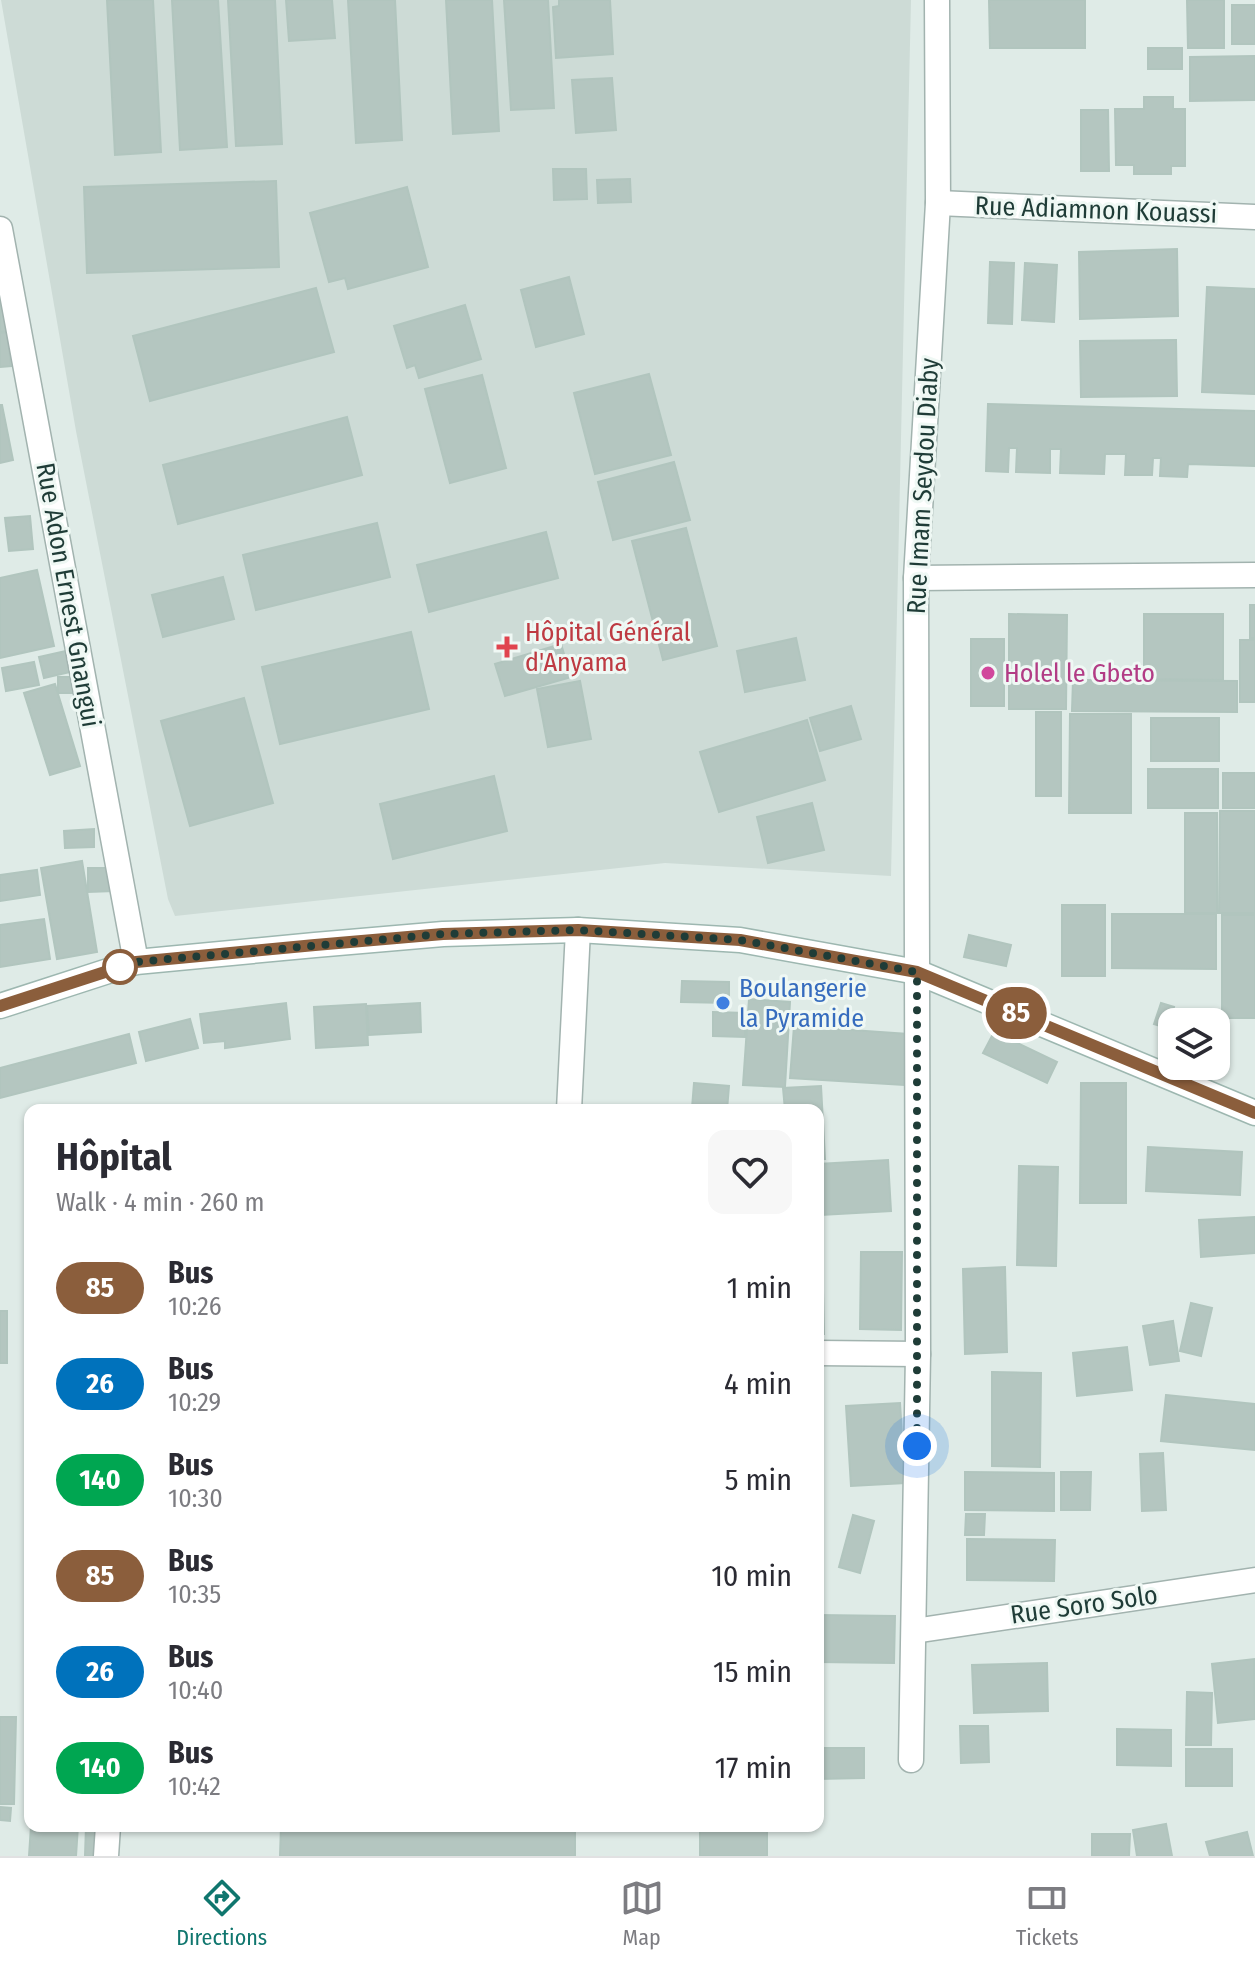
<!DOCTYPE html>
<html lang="en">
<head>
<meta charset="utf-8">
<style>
  :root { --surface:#fff; --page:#f7f7f7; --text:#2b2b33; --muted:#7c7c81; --line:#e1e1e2; --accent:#0f766e }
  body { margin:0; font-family:"Fira Sans Condensed",sans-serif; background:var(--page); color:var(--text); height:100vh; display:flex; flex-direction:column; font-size:30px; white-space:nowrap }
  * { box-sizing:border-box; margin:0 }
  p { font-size:26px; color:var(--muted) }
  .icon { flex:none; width:44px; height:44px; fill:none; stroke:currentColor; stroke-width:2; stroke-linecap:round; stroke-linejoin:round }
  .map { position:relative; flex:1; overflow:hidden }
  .sheet { position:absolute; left:24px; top:1104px; width:800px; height:728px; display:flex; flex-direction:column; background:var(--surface); border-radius:16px; box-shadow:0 2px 6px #0004 }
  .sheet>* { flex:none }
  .badge { padding:0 16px; border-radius:26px; font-size:28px; line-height:52px }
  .buttons { position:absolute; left:1158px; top:1008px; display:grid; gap:16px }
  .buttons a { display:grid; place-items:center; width:72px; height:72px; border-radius:16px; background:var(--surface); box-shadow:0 2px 6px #0004; font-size:40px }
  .you { position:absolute; width:40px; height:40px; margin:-20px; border:6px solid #fff; border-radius:50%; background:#1a73e8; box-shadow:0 0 0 12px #1a73e833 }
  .map>.badge { position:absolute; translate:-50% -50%; box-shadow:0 0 0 4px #fff }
  .round { display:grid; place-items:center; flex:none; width:84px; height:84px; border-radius:16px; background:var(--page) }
  .head { display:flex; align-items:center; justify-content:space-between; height:136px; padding:0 32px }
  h1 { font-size:38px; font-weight:700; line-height:60px }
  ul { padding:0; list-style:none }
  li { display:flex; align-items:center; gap:24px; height:96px; padding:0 32px }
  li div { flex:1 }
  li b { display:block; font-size:30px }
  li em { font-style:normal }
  li .badge { min-width:88px; font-weight:700; text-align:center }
  .dock { display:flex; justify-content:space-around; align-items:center; height:112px; border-top:2px solid var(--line); background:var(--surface); font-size:22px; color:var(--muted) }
  .dock a { display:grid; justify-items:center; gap:4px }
  .dock .active { color:var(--accent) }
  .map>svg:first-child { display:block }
  .built { fill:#cddbd6 }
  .building { fill:#b4c6c0; stroke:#b1c5be; stroke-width:2 }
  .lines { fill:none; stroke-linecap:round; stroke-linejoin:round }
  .street-casing { stroke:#a2b3af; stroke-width:27 }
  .secondary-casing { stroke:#9db7b0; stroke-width:27 }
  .street { stroke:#fff; stroke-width:24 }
  .secondary { stroke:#fff; stroke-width:24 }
  .line-casing { stroke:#fff; stroke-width:18 }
  .line { stroke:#8b5e3c; stroke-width:12 }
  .walk { stroke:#1f3c37; stroke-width:8; stroke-dasharray:0 14.4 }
  .health-dot { fill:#e0444e; stroke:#eff8f4; stroke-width:3 }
  .hotel-dot { fill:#d1479c; stroke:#eff8f4; stroke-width:3 }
  .stop-dot { fill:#fff; stroke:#8b5e3c; stroke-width:4 }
  .shop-dot { fill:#3f7fe0; stroke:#eff8f4; stroke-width:3 }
  .labels { text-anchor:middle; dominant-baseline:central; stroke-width:6; stroke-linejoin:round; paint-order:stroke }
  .street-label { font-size:26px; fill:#1f3c37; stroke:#eff8f4 }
  .health-label { font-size:26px; fill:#be3a42; stroke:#eff8f4; text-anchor:start }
  .hotel-label { font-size:26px; fill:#b23c85; stroke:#eff8f4; text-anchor:start }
  .shop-label { font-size:26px; fill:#366cbe; stroke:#eff8f4; text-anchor:start }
</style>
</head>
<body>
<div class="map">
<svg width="1255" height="1856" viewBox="0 0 1255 1856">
  <rect width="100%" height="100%" fill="#dfebe7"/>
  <path class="built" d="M1 0H911L891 876 665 863 175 916 168 899 76 431Z"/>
  <g class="building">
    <path d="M107 0H153L161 152 115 155Z"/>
    <path d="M172 0H218L227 147 180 150Z"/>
    <path d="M228 0H275L282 144 236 146Z"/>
    <path d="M286 0H332L335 38 289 41Z"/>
    <path d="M348 0H395L402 140 356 143Z"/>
    <path d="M446 0H492L499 131 453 134Z"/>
    <path d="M504 0H548L554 108 511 110Z"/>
    <path d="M559 0H610L613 54 556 58 553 7 559 6Z"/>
    <path d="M989 0H1085V48H990Z"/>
    <path d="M1187 0H1224V48H1188Z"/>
    <rect x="1232" y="5" width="23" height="39"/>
    <rect x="1148" y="48" width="34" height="21"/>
    <path d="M1255 56V100L1190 101V57Z"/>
    <path d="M612 78 616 130 576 133 572 80Z"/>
    <path d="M1144 97H1173V109H1185V166H1171V174H1134V165H1116L1115 109H1144Z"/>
    <path d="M1081 110H1108L1109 171H1081Z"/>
    <path d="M553 169H586L587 199 554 200Z"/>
    <path d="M630 179 631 202 598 203 597 180Z"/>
    <path d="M276 181 279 267 87 273 84 187Z"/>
    <path d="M407 187 428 267 348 289 345 278 329 282 310 213Z"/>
    <path d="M1177 249 1178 316 1080 319 1079 252Z"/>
    <path d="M990 262 1014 263 1012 324 988 323Z"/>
    <path d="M1025 263 1057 265 1054 322 1022 320Z"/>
    <path d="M569 277 584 334 536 347 521 290Z"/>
    <path d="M1207 287 1255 289V394L1202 392Z"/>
    <path d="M316 288 334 352 150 401 133 336Z"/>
    <path d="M0 302H3L7 331 0 332Z"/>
    <path d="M465 305 481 359 419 378 415 365 407 368 394 326Z"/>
    <path d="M7 332 11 366 0 367V333Z"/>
    <path d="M1176 340 1177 396 1081 397 1080 341Z"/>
    <path d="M649 374 671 455 595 474 574 393Z"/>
    <path d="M482 375 506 468 450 483 425 389Z"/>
    <path d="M988 404 1255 411V466L1188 464 1187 477 1160 476 1161 458H1153L1152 475H1125L1126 454H1105L1104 474 1060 473 1061 449H1050V473L1016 472 1017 448H1009L1008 472 986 471Z"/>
    <path d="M0 405H2L13 460 0 463Z"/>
    <path d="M347 417 362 475 178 524 163 465Z"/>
    <path d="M674 462 690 520 613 540 598 482Z"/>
    <path d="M30 516 33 549 9 551 5 518Z"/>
    <path d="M377 523 390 577 256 610 243 555Z"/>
    <path d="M686 528 717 646 663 660 632 541Z"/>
    <path d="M546 532 558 578 429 612 417 565Z"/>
    <path d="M37 570 54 646 0 658V578Z"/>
    <path d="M223 577 234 619 163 637 152 595Z"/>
    <rect x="1250" y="605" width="5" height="33"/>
    <path d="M1009 614 1067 615 1066 709H1009Z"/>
    <path d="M1144 614H1223V680L1144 679Z"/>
    <path d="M411 632 429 709 280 744 262 667Z"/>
    <path d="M796 638 805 680 745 692 737 651Z"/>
    <rect x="971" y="639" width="33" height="67"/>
    <rect x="1240" y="640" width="15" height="62"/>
    <path d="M561 644 571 677 505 696 495 664Z"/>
    <path d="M66 651 70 672 44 678 39 657Z"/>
    <path d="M34 662 39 685 6 691 2 668Z"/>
    <rect x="58" y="677" width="20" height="16"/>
    <path d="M1073 680 1237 681V712L1072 711Z"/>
    <path d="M580 681 591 739 548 747 537 689Z"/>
    <path d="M55 684 80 766 50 775 24 693Z"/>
    <path d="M244 698 273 803 190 826 161 721Z"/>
    <path d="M851 706 861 739 820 751 810 718Z"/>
    <rect x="1036" y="712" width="25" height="84"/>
    <path d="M1070 714H1131V813H1069Z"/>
    <rect x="1151" y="718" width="68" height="43"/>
    <path d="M807 720 825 780 719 812 700 752Z"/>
    <rect x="1148" y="769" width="70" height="39"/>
    <rect x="1223" y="773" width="32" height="35"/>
    <path d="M494 776 507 831 393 859 380 804Z"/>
    <path d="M812 803 824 850 768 863 757 817Z"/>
    <path d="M1220 811H1255V913H1219Z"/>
    <rect x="1185" y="813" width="32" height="100"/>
    <path d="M94 829V847L65 848 64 831Z"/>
    <path d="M82 861 97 952 57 959 41 868Z"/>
    <path d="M88 868H114V891L88 892Z"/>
    <path d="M37 870 40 895 0 901V875Z"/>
    <rect x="1062" y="905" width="43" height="71"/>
    <path d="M1112 914H1216V969L1112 968Z"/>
    <rect x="1222" y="915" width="33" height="103"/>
    <path d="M44 919 50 959 0 967V925Z"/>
    <path d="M969 935 1011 945 1006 966 964 957Z"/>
    <path d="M682 981 729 982V1003L681 1002Z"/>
    <path d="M749 999 790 1002 785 1087 743 1085Z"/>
    <path d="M286 1003 290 1039 225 1048V1041L204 1043 200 1014Z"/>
    <path d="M420 1003 421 1032 369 1035 367 1006Z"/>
    <path d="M1161 1003 1174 1007 1167 1028 1154 1024Z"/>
    <path d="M366 1004 368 1045 316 1048 314 1007Z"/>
    <path d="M1185 1010 1213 1022H1180Z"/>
    <path d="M713 1012 745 1013V1037L713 1036Z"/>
    <path d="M190 1019 198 1048 146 1061 139 1032Z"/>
    <path d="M794 1026 908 1034 904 1085 790 1078Z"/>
    <path d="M994 1032 1057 1062 1047 1083 983 1053Z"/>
    <path d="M129 1034 136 1063 0 1098V1068Z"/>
    <path d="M694 1083 729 1086 727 1110 692 1108Z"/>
    <path d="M1081 1083H1126V1203H1080Z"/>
    <path d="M821 1086 825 1159H818V1110H785L783 1088Z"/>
    <path d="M1148 1147 1242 1152 1240 1195 1146 1191Z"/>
    <path d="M888 1160 891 1211 821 1215 818 1164Z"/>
    <path d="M1019 1166 1058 1167 1056 1266 1017 1265Z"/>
    <path d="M1255 1217V1253L1201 1257 1199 1220Z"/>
    <path d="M818 1247H822L824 1334H818Z"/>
    <path d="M861 1252H902L901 1330 860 1329Z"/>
    <path d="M1005 1267 1007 1352 965 1354 963 1269Z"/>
    <path d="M1191 1303 1212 1308 1201 1356 1180 1351Z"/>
    <rect x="0" y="1311" width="7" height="52"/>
    <path d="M1173 1321 1179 1361 1150 1365 1143 1326Z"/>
    <path d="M1127 1347 1132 1390 1077 1396 1073 1353Z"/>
    <path d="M992 1372 1041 1373 1040 1467 992 1466Z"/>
    <path d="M1166 1395 1255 1404V1450L1161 1441Z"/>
    <path d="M900 1403 905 1483 851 1486 846 1406Z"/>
    <path d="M1163 1453 1166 1510 1142 1511 1140 1454Z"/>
    <path d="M965 1472 1054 1473V1511L965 1510Z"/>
    <path d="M1061 1472H1091L1090 1510H1061Z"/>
    <path d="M966 1514H985L984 1535H965Z"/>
    <path d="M853 1515 874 1521 860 1573 839 1567Z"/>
    <path d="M967 1539 1055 1540 1054 1581 967 1580Z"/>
    <path d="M818 1615 895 1616 894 1663 818 1662Z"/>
    <path d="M1254 1659 1255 1719 1218 1723 1212 1664Z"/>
    <path d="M1047 1663 1048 1711 974 1713 972 1665Z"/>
    <path d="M1187 1692 1212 1693 1211 1745H1186Z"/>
    <path d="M0 1717H16L14 1804H0Z"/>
    <path d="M960 1726H988L989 1762 961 1763Z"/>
    <path d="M1117 1729 1171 1730V1766L1117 1765Z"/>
    <path d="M818 1748H864V1778L818 1779Z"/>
    <rect x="1186" y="1749" width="46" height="37"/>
    <path d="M0 1807 11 1808 10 1821 0 1820Z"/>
    <path d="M1166 1824 1172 1856H1137L1133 1830Z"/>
    <path d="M31 1826H78L76 1856H29Z"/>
    <path d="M86 1826H106L105 1856H85Z"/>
    <path d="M281 1826 575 1828V1856H280Z"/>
    <rect x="700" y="1826" width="67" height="30"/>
    <path d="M1247 1832 1253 1856H1210L1206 1842Z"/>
    <path d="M1092 1834H1130L1129 1856H1092Z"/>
  </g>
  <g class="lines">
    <g class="street-casing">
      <g id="street">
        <path d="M938 203 1255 217"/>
        <path d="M0 229 136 962"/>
        <path d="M916 578 1255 575"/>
        <path d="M569 1110 578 930"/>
        <path d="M818 1353 918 1354"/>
        <path d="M914 1631 1255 1580"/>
        <path d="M911 1760 918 1354 916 578 938 203 937 0"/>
        <path d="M106 1856 108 1826"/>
      </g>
    </g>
    <g class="secondary-casing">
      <path id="secondary" d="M0 1006 136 962 315 945 443 934 578 930 740 940 917 972 1255 1113"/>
    </g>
    <use href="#street" class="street"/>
    <use href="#secondary" class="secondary"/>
  </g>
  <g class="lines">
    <g class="line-casing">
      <path id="line" d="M0 1006 136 962 315 945 443 934 578 930 740 940 917 972 1255 1113"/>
    </g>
    <use href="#line" class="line"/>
    <path class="walk" d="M120 967 109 971 136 962 443 934 578 930 740 940 917 972V1446"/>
  </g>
  <path class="health-dot" d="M503 635h8v8h8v8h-8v8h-8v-8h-8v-8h8z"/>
  <circle class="hotel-dot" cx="988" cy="673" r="8"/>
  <circle class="stop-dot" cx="120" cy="967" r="16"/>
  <circle class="shop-dot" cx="723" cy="1003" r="8"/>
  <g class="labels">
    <g class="street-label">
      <text transform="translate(1096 210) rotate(2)">Rue Adiamnon Kouassi</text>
      <text transform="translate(923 486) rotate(-87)">Rue Imam Seydou Diaby</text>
      <text transform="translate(68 595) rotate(80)">Rue Adon Ernest Gnangui</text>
      <text transform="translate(1084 1605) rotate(-8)">Rue Soro Solo</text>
    </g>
    <g class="health-label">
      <text x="525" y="632">Hôpital Général<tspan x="525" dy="30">d'Anyama</tspan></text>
    </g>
    <g class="hotel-label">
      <text x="1004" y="673">Holel le Gbeto</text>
    </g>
    <g class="shop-label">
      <text x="739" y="988">Boulangerie<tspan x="739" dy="30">la Pyramide</tspan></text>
    </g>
  </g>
</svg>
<div class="buttons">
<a><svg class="icon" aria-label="layers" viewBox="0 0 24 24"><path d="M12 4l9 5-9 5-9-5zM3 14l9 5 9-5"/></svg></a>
</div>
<div class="you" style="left:917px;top:1446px"></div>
<b class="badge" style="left:1016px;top:1013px;background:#8b5e3c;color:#fff">85</b>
<section class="sheet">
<div class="head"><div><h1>Hôpital</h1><p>Walk · 4 min · 260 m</p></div><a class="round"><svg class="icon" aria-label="heart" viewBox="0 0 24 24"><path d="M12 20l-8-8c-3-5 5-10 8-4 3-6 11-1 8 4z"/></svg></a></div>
<ul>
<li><span class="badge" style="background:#8b5e3c;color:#fff">85</span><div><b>Bus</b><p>10:26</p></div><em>1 min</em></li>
<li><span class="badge" style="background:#0072bc;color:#fff">26</span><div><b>Bus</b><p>10:29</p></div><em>4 min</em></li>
<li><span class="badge" style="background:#00a651;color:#fff">140</span><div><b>Bus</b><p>10:30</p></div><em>5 min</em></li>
<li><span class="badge" style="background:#8b5e3c;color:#fff">85</span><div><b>Bus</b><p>10:35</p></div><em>10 min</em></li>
<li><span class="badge" style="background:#0072bc;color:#fff">26</span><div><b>Bus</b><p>10:40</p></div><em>15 min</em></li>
<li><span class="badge" style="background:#00a651;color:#fff">140</span><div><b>Bus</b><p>10:42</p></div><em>17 min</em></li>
</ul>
</section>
</div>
<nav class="dock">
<a class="active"><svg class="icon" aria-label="directions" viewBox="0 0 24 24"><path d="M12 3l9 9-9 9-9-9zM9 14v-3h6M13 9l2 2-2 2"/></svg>Directions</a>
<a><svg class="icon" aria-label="map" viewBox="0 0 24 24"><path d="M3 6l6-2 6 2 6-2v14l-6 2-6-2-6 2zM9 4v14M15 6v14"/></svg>Map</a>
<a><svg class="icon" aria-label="tickets" viewBox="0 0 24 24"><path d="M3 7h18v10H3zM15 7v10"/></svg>Tickets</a>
</nav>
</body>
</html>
